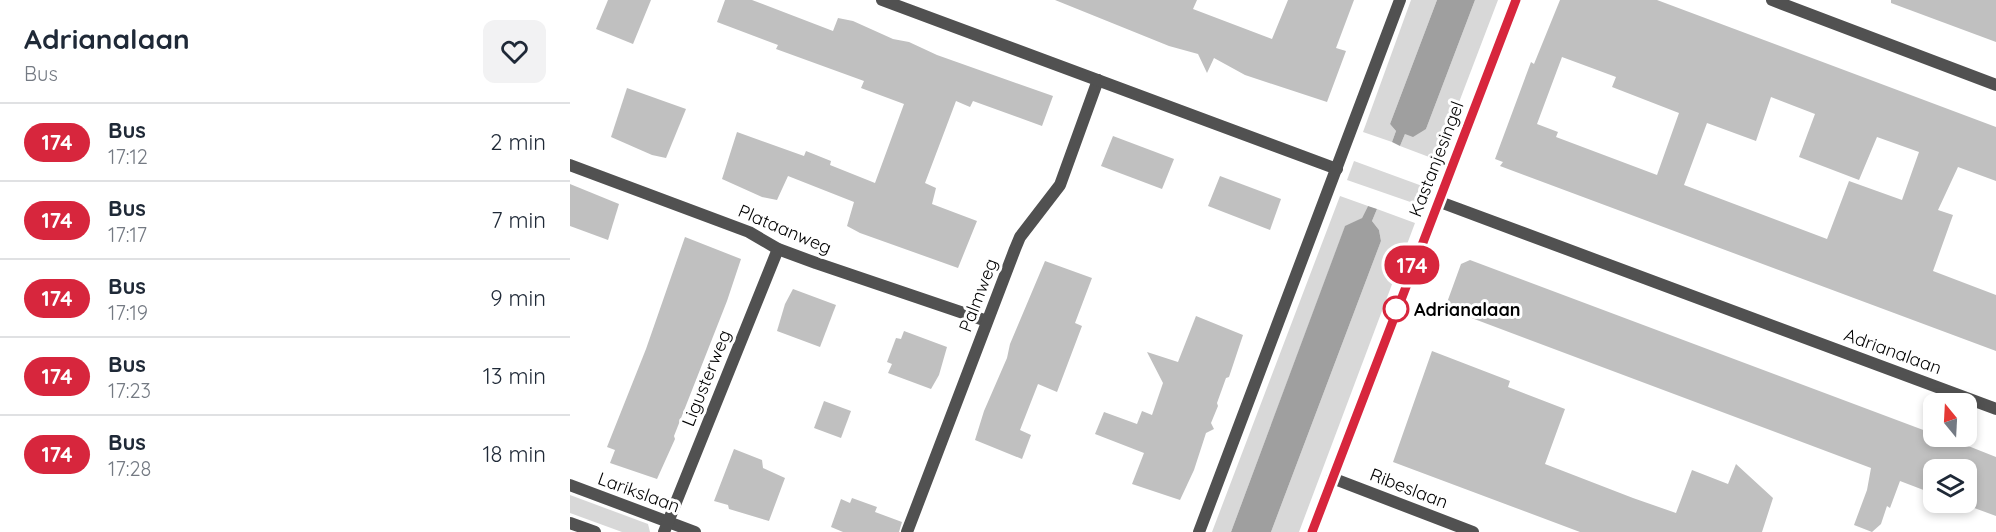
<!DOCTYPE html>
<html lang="en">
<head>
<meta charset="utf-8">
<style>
  :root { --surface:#fff; --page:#f2f2f3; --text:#1f2937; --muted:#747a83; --line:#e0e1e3 }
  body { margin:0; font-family:Quicksand,sans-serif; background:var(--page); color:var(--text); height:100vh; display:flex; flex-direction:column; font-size:22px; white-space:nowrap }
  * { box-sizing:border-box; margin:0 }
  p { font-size:20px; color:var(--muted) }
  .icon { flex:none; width:33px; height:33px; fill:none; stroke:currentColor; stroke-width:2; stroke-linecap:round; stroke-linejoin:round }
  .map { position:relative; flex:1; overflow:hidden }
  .drawer { display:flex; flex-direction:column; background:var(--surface); width:570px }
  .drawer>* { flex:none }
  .badge { padding:0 12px; border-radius:20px; font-size:21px; line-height:39px }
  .needle { width:39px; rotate:342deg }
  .fabs { position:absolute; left:1353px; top:393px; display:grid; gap:12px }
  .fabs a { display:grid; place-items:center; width:54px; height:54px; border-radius:12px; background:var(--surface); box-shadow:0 3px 9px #0003; font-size:30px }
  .map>.badge { position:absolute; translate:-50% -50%; box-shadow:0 0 0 3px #fff }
  .round { display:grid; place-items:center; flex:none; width:63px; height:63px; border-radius:12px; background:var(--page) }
  .overview { display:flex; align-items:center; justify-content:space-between; height:102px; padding:0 24px }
  h1 { font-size:28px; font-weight:800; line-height:45px }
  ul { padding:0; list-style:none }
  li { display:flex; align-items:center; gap:18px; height:78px; padding:0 24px; border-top:2px solid var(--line) }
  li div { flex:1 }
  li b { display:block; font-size:22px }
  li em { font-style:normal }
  li .badge { min-width:66px; font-weight:700; text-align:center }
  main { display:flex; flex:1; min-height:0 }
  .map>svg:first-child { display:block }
  .green { fill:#d8d8d8 }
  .water { fill:#9f9f9f }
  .building { fill:#c0c0c0; fill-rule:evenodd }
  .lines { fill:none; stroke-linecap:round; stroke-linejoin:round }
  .minor { stroke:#515151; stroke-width:12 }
  .tertiary { stroke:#515151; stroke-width:12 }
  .line-casing { stroke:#fff; stroke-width:14 }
  .line { stroke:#d7263d; stroke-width:9 }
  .stop-dot { fill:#fff; stroke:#d7263d; stroke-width:3 }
  .labels { text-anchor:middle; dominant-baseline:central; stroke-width:6; stroke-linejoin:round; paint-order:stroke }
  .street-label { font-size:18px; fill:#000; stroke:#fff }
  .stop-label { font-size:18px; font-weight:bold; fill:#000; stroke:#fff; text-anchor:start }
</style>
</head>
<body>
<main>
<section class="drawer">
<div class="overview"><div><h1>Adrianalaan</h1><p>Bus</p></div><a class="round"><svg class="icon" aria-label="heart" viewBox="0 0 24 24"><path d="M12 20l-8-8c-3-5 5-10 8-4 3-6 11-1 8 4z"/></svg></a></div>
<ul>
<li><span class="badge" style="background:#d7263d;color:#fff">174</span><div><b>Bus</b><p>17:12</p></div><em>2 min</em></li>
<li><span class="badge" style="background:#d7263d;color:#fff">174</span><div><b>Bus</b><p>17:17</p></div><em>7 min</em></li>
<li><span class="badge" style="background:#d7263d;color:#fff">174</span><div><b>Bus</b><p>17:19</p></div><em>9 min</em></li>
<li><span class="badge" style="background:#d7263d;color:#fff">174</span><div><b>Bus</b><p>17:23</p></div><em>13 min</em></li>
<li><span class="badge" style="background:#d7263d;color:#fff">174</span><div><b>Bus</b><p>17:28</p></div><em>18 min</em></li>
</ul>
</section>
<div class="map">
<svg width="1426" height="532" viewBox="0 0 1426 532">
  <rect width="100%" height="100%" fill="#fff"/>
  <g class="green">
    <path d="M841 0H867L820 124 826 131 822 142 793 132Z"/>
    <path d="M905 0H928L867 160 830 146 835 134 856 129Z"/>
    <path d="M784 161 855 187 849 205 777 180Z"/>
    <path d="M770 196 798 206 792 218 775 227 661 532H642Z"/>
    <path d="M807 209 845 223 729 532H701L811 241 809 230 802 221Z"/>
    <path d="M0 495 78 524 80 532H52L0 513Z"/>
  </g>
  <g class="water">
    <path d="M867 0H905L856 129 843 137 835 134 830 146 822 142 826 131 820 124Z"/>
    <path d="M798 206 807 209 802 221 809 230 811 241 701 532H661L775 226 792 218Z"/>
  </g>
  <g class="building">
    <path d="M38 0H81L63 44 26 29Z"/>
    <path d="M155 0H182L263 31 268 18 283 21 323 39 339 42 367 55 483 96 472 126 403 101 400 107 386 101 355 183 366 188 362 204 407 221 388 268 290 233 277 226 284 202 218 176 207 200 192 197 152 179 167 132 234 156 236 151 261 161 260 165 305 183 334 104 291 88 294 81 206 49 208 45 147 22Z"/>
    <path d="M485 0H627L623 9 702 39 718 0H784L766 48 776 51 757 102 675 75 644 58 637 73 628 54 599 46Z"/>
    <path d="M990 0H1087L1426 127V181L1388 167 1368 210 1383 215 1363 271 1426 295V351L930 166 933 162 925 159 961 62 964 64ZM992 57 1046 77 1042 87 1109 113 1087 175 986 137 988 132 967 124ZM1201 97 1245 114 1229 157 1289 180 1307 137 1349 152 1332 200 1279 181 1257 239 1114 185 1137 123 1186 141Z"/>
    <path d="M1321 0H1426V42L1321 3Z"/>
    <path d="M57 88 116 109 96 158 82 155 41 137Z"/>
    <path d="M543 136 604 159 592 189 531 166Z"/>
    <path d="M650 176 711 199 700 230 638 206Z"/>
    <path d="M0 184 49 204 38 240 0 226Z"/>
    <path d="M115 237 171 259 157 301 104 436 105 439 87 479 40 463 45 450 37 447 76 349Z"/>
    <path d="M900 260 1364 434V436H1373L1426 457V516L1388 502H1396V470H1364V494L1330 481 1320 508 1317 506 1311 524 1302 532 1284 525 1297 490 1301 468 875 308 891 264Z"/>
    <path d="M475 261 522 278 505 323 512 326 487 392 468 384 450 430 461 435 452 459 405 440 414 411 437 358 440 344Z"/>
    <path d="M223 289 266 305 250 347 207 331 215 304Z"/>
    <path d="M626 316 673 335 659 377 656 378 647 403 648 406 641 423 644 429 636 433 624 470 610 500 562 484 574 453 525 434 534 412 567 424 572 411 582 415 593 383 577 352 608 362Z"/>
    <path d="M334 331 377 347 369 375 361 389 318 373 322 364 317 362 326 338 331 339Z"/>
    <path d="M862 351 940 381 938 387 995 409 975 464 1063 498 1106 513 1122 470 1158 484 1166 464 1203 498 1192 532H1010L823 462Z"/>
    <path d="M254 401 281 411 271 438 244 428Z"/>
    <path d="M164 449 192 460 193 468 215 478 199 521 159 509 158 505 144 501Z"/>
    <path d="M282 498 307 507 305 512 332 522 329 532H273L261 527 271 499 280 503Z"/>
  </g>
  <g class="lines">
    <g class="minor">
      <path d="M1202 0 1426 85"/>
      <path d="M0 165 179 232 208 249 246 263 417 321"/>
      <path d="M870 202 1426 409"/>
      <path d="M762 478 903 532"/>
      <path d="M0 485 125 532"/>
      <path d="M0 523 25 532"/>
      <path d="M94 532 208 249"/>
      <path d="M337 532 445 249 450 237 490 185 528 80"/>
    </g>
    <g class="tertiary">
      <path d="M312 0 767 169"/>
      <path d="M629 532 830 0"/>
      <path d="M742 532 946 0"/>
    </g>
  </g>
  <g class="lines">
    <g class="line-casing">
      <path id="line" d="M742 532 946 0"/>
    </g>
    <use href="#line" class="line"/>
  </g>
  <circle class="stop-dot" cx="826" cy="309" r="12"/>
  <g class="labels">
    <g class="street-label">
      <text transform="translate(866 159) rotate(-69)">Kastanjesingel</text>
      <text transform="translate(215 229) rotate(23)">Plataanweg</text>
      <text transform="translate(408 295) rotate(-69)">Palmweg</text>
      <text transform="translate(1323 351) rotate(20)">Adrianalaan</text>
      <text transform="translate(136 378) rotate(-68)">Ligusterweg</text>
      <text transform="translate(839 488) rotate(21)">Ribeslaan</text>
      <text transform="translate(69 492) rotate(20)">Larikslaan</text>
    </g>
    <g class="stop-label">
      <text x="844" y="309">Adrianalaan</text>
    </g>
  </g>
</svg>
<div class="fabs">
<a><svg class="needle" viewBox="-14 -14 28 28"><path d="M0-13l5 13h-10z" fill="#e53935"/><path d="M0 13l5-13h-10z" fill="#747a83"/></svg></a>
<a><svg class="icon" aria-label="layers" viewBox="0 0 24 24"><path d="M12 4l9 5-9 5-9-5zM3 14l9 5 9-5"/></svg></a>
</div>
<b class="badge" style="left:842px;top:265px;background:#d7263d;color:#fff">174</b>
</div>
</main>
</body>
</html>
